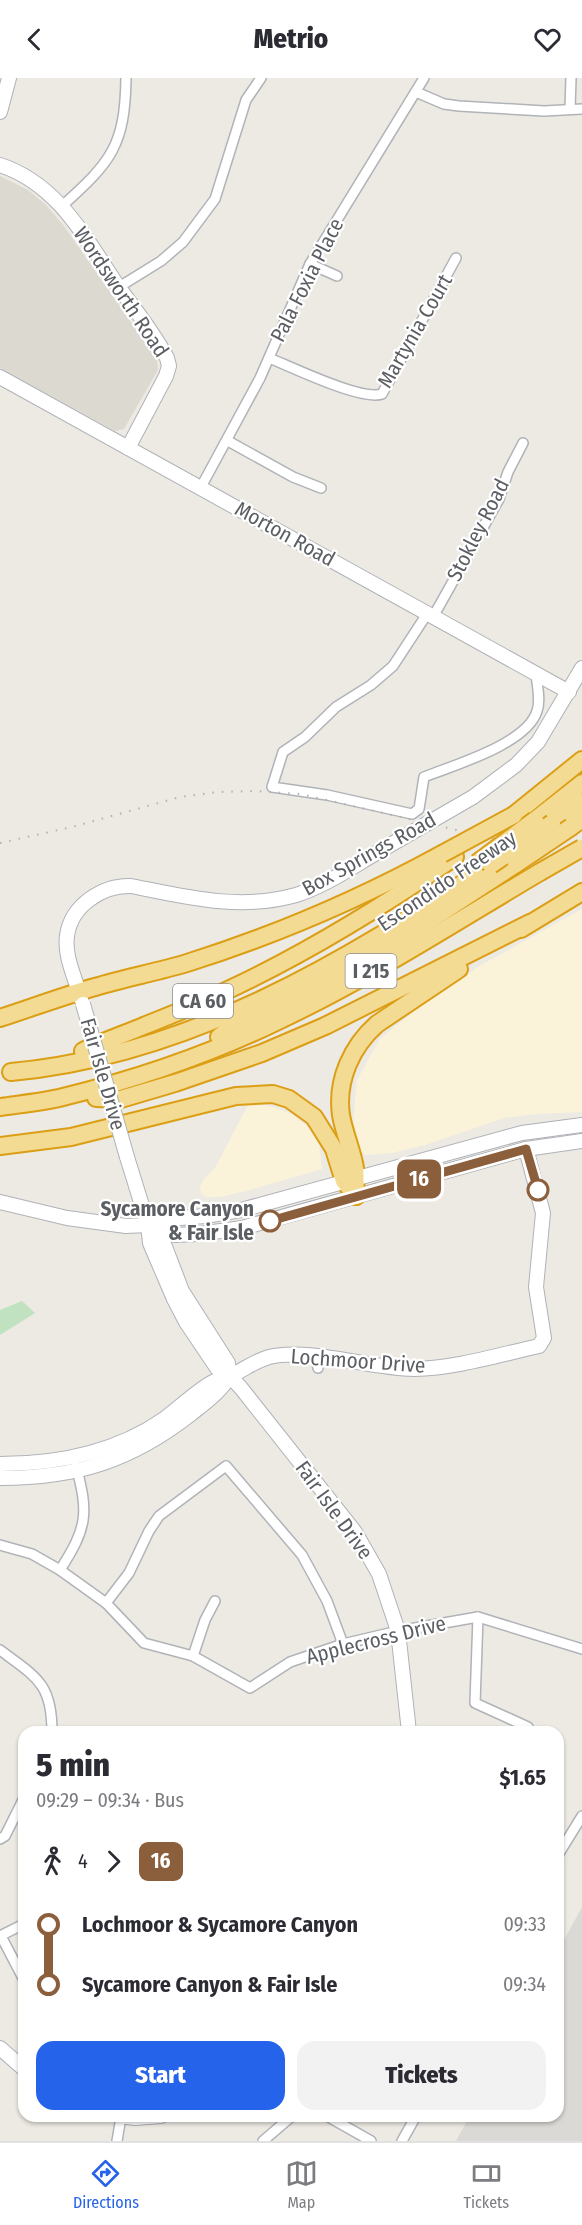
<!DOCTYPE html>
<html lang="en">
<head>
<meta charset="utf-8">
<style>
  :root { --surface:#fff; --page:#f2f2f3; --text:#2b2b33; --muted:#7c7c81; --line:#e1e1e2; --accent:#2563eb }
  body { margin:0; font-family:"Fira Sans Condensed",sans-serif; background:var(--page); color:var(--text); height:100vh; display:flex; flex-direction:column; font-size:22px; white-space:nowrap }
  * { box-sizing:border-box; margin:0 }
  p { font-size:20px; color:var(--muted) }
  .icon { flex:none; width:33px; height:33px; fill:none; stroke:currentColor; stroke-width:2; stroke-linecap:round; stroke-linejoin:round }
  .map { position:relative; flex:1; overflow:hidden }
  .panel { position:absolute; left:18px; top:1648px; width:546px; height:396px; display:flex; flex-direction:column; background:var(--surface); border-radius:18px; box-shadow:0 2px 4px #0004 }
  .panel>* { flex:none }
  .badge { padding:0 12px; border-radius:9px; font-size:21px; line-height:39px }
  .map>.badge { position:absolute; translate:-50% -50%; box-shadow:0 0 0 3px #fff }
  .legs { display:flex; align-items:center; gap:9px; height:66px; padding:0 18px; font-size:20px }
  .legs p { margin-inline-start:auto }
  .overview { display:flex; align-items:center; justify-content:space-between; height:102px; padding:0 18px }
  h1 { font-size:33px; font-weight:800; line-height:45px }
  .primary-button { display:flex; gap:12px; margin-top:auto; padding:12px 18px }
  .primary-button a { flex:1; height:69px; border-radius:18px; background:var(--accent); color:#fff; font-size:24px; font-weight:800; line-height:69px; text-align:center }
  .primary-button a+a { background:var(--page); color:var(--text) }
  ul { padding:0 18px; list-style:none }
  li { display:flex; align-items:center; gap:21px; height:60px; font-size:22px }
  li i { display:grid; place-items:center; width:9px; height:100%; margin:0 8px; background:currentColor }
  li i::after { content:''; width:15px; height:15px; margin:-8px; border:4px solid; border-radius:50%; background:var(--surface) }
  li p { margin-inline-start:auto }
  li:first-child i { background:linear-gradient(#0000 50%,currentColor 0) }
  li:last-child i { background:linear-gradient(currentColor 50%,#0000 0) }
  header { display:flex; justify-content:space-between; align-items:center; height:78px; padding:0 18px; background:var(--surface); font-size:27px; font-weight:800 }
  .tabs { display:flex; justify-content:space-around; align-items:center; height:84px; border-top:2px solid var(--line); background:var(--surface); font-size:16px; color:var(--muted) }
  .tabs a { display:grid; justify-items:center; gap:3px }
  .tabs .active { color:var(--accent) }
  .map>svg:first-child { display:block }
  .commercial { fill:#faf3da }
  .industrial { fill:#dbd9d5 }
  .education { fill:#dcd9d1 }
  .green { fill:#c1e2c1 }
  .lines { fill:none; stroke-linecap:round; stroke-linejoin:round }
  .street-casing { stroke:#b0b3b7; stroke-width:12 }
  .secondary-casing { stroke:#afb2b7; stroke-width:16 }
  .highway-casing { stroke:#db9e14; stroke-width:20 }
  .street { stroke:#fff; stroke-width:9 }
  .secondary { stroke:#fff; stroke-width:14 }
  .highway { stroke:#f3db93; stroke-width:16 }
  .rail { stroke:#b1b2b2; stroke-width:2; stroke-dasharray:1.5 8; stroke-linecap:butt }
  .secondary-bridge-casing { stroke:#afb2b7; stroke-width:16; stroke-linecap:butt }
  .highway-bridge-casing { stroke:#db9e14; stroke-width:20; stroke-linecap:butt }
  .secondary-bridge { stroke:#fff; stroke-width:14 }
  .highway-bridge { stroke:#f3db93; stroke-width:16 }
  .line-1-casing { stroke:#fff; stroke-width:14 }
  .line-1 { stroke:#8b5e3c; stroke-width:9 }
  .stop-1-dot { fill:#fff; stroke:#8b5e3c; stroke-width:3 }
  .labels { text-anchor:middle; dominant-baseline:central; stroke-width:4.5; stroke-linejoin:round; paint-order:stroke }
  .shield { fill:#fff; stroke:#8c8e91; stroke-width:1.5 }
  .shield-label { font-size:20px; font-weight:bold; fill:#5b5e62 }
  .street-label { font-size:21px; fill:#5b5e62; stroke:#fff }
  .stop-label { font-size:21px; font-weight:bold; fill:#5b5e62; stroke:#fff; text-anchor:end }
</style>
</head>
<body>
<header><svg class="icon" aria-label="back" viewBox="0 0 24 24"><path d="M15 5l-7 7 7 7"/></svg>Metrio<svg class="icon" aria-label="heart" viewBox="0 0 24 24"><path d="M12 20l-8-8c-3-5 5-10 8-4 3-6 11-1 8 4z"/></svg></header>
<div class="map">
<svg width="582" height="2063" viewBox="0 0 582 2063">
  <rect width="100%" height="100%" fill="#eceae3"/>
  <g class="commercial">
    <path d="M582 831V1034L537 1036 504 1040 425 1067 392 1075 367 1077 361 1075 353 1046 357 1002 380 961 419 929 481 887Z"/>
    <path d="M248 1027H265L279 1031 293 1037 308 1049 319 1065 322 1091 250 1112 220 1119H206L201 1115 200 1109 203 1102 215 1090Z"/>
  </g>
  <path class="industrial" d="M582 1829V2063H456L469 2039 558 2038V1873Z"/>
  <path class="education" d="M0 98 28 112 46 127 64 148 157 282 158 292 124 351 115 353 0 290Z"/>
  <path class="green" d="M22 1223 35 1235 0 1257V1232Z"/>
  <g class="lines">
    <g class="street-casing">
      <g id="street">
        <path d="M416 14 444 26 459 28 544 33 582 31"/>
        <path d="M570 31 571 0"/>
        <path d="M62 128C111 84 125 68 126 0"/>
        <path d="M310 186 337 198"/>
        <path d="M119 209 161 183 183 164 215 121 246 22 261 0"/>
        <path d="M269 280C292 289 361 323 382 316L456 180"/>
        <path d="M228 363 293 399 321 410"/>
        <path d="M201 409 260 300 310 186 424 0"/>
        <path d="M427 536 393 588 371 607 336 629 305 659 283 674 272 709 327 717 412 736 419 731 424 699C454 687 527 666 537 633 541 623 537 607 536 596"/>
        <path d="M433 539 499 421 508 394 523 365"/>
        <path d="M316 1279 318 1290"/>
        <path d="M0 1467 32 1476 60 1492 106 1525 144 1565 193 1578 250 1610 290 1584 343 1566 398 1553 478 1539 582 1571"/>
        <path d="M60 1492C87 1450 89 1436 76 1388"/>
        <path d="M106 1525 129 1495 149 1453 159 1438 226 1388 302 1477 327 1523 343 1566"/>
        <path d="M478 1539 475 1625 528 1649"/>
        <path d="M0 1572C36 1599 52 1605 52 1654"/>
        <path d="M193 1578 205 1542 215 1523"/>
        <path d="M0 1761 5 1758 24 1720"/>
        <path d="M558 1777 582 1738"/>
        <path d="M0 1858 24 1846"/>
        <path d="M1 1858 24 1902"/>
        <path d="M327 2038 371 2063"/>
        <path d="M117 2063 121 2039"/>
        <path d="M263 2063 292 2038"/>
        <path d="M402 2063 416 2038"/>
      </g>
    </g>
    <g class="secondary-casing">
      <g id="secondary">
        <path d="M0 34 9 0"/>
        <path d="M0 87C59 106 87 163 120 211 136 233 154 255 167 280L169 288 166 298 128 370"/>
        <path d="M0 299 569 614"/>
        <path d="M473 719 516 687 538 664 582 590"/>
        <path d="M81 921C76 901 64 879 67 858 71 827 103 807 131 808 186 819 240 833 296 817 325 808 352 789 378 774"/>
        <path d="M127 1079 148 1147 150 1165 174 1221 186 1244 217 1290 230 1298 241 1310 355 1454 379 1496 398 1553 409 1654"/>
        <path d="M0 1124 67 1140 126 1148 148 1147 168 1141 205 1138 241 1132 522 1055 582 1047"/>
        <path d="M148 1147 174 1157 199 1156 242 1150 526 1071 582 1063"/>
        <path d="M150 1149 164 1166 182 1213 228 1285 230 1298"/>
        <path d="M0 1386C59 1386 115 1375 164 1341 178 1331 202 1308 215 1303 220 1300 227 1300 232 1297 245 1291 255 1283 269 1279 310 1269 371 1291 414 1291 456 1290 498 1277 539 1268L544 1260 536 1209 543 1135 526 1071"/>
        <path d="M0 1400C76 1400 131 1383 191 1336 206 1324 220 1314 230 1298"/>
        <path d="M0 1970 24 1991"/>
        <path d="M119 2038 135 2040 161 2038"/>
      </g>
    </g>
    <g class="highway-casing">
      <g id="highway">
        <path d="M514 737 582 682"/>
        <path d="M535 742 582 705"/>
        <path d="M552 745 582 724"/>
        <path d="M571 749 582 741"/>
        <path d="M521 851 582 814"/>
        <path d="M0 940C31 930 63 918 95 909 125 900 157 894 187 885 276 857 360 821 442 776"/>
        <path d="M219 959 227 953 276 931 340 897 407 857 516 786"/>
        <path d="M83 973C104 963 125 956 146 947 174 936 203 924 230 911 309 874 383 828 455 779"/>
        <path d="M11 994C189 978 344 884 491 787"/>
        <path d="M96 1020 121 1021 175 1005 262 975 325 948 530 845"/>
        <path d="M0 1029C21 1026 43 1024 63 1019 137 1001 210 976 278 943 369 900 454 845 540 794"/>
        <path d="M0 1068 71 1059 236 1018 273 1016 289 1021 314 1039 334 1071 344 1103 356 1118"/>
        <path d="M356 1118C355 1109 356 1099 355 1090 352 1072 344 1055 341 1037 336 1002 352 968 377 946L459 891"/>
      </g>
    </g>
    <use href="#street" class="street"/>
    <use href="#secondary" class="secondary"/>
    <use href="#highway" class="highway"/>
    <path class="rail" d="M0 765 72 749 180 719 218 714 255 713 301 716 582 781"/>
    <g class="secondary-bridge-casing">
      <g id="secondary-bridge">
        <path d="M378 774 473 719"/>
        <path d="M83 926 127 1079"/>
      </g>
    </g>
    <g class="highway-bridge-casing">
      <g id="highway-bridge">
        <path d="M442 776 514 737"/>
        <path d="M477 785 535 742"/>
        <path d="M516 786 571 749"/>
        <path d="M491 787 552 745"/>
        <path d="M540 794 582 770"/>
      </g>
    </g>
    <use href="#secondary-bridge" class="secondary-bridge"/>
    <use href="#highway-bridge" class="highway-bridge"/>
  </g>
  <g class="lines">
    <g class="line-1-casing">
      <path id="line-1" d="M270 1143 526 1071 538 1112"/>
    </g>
    <use href="#line-1" class="line-1"/>
  </g>
  <g class="stop-1-dot">
    <circle cx="538" cy="1112" r="10"/>
    <circle cx="270" cy="1143" r="10"/>
  </g>
  <g class="labels">
    <g class="shield">
      <rect x="345.5" y="876" width="51" height="34" rx="4.5"/>
      <rect x="173" y="906" width="60" height="34" rx="4.5"/>
    </g>
    <g class="shield-label">
      <text x="371" y="893">I 215</text>
      <text x="203" y="923">CA 60</text>
    </g>
    <g class="street-label">
      <text transform="translate(307 202) rotate(-63)">Pala Foxia Place</text>
      <text transform="translate(121 214) rotate(56)">Wordsworth Road</text>
      <text transform="translate(415 253) rotate(-60)">Martynia Court</text>
      <text transform="translate(478 452) rotate(-63)">Stokley Road</text>
      <text transform="translate(285 456) rotate(29)">Morton Road</text>
      <text transform="translate(369 776) rotate(-29)">Box Springs Road</text>
      <text transform="translate(447 803) rotate(-34)">Escondido Freeway</text>
      <text transform="translate(103 996) rotate(74)">Fair Isle Drive</text>
      <text transform="translate(358 1283) rotate(4)">Lochmoor Drive</text>
      <text transform="translate(334 1432) rotate(54)">Fair Isle Drive</text>
      <text transform="translate(376 1562) rotate(-14)">Applecross Drive</text>
    </g>
    <g class="stop-label">
      <text x="254" y="1131">Sycamore Canyon<tspan x="254" dy="24">&amp; Fair Isle</tspan></text>
    </g>
  </g>
</svg>
<b class="badge" style="left:419px;top:1101px;background:#8b5e3c;color:#fff">16</b>
<section class="panel">
<div class="overview"><div><h1>5 min</h1><p>09:29 – 09:34 · Bus</p></div><b>$1.65</b></div>
<div class="legs"><svg class="icon" aria-label="walk" viewBox="0 0 24 24"><circle cx="13" cy="4" r="2"/><path d="M13 8l-2 6 4 7M11 14l-3 7M7 12l3-4h3l4 4"/></svg>4<svg class="icon" aria-label="forward" viewBox="0 0 24 24"><path d="M9 5l7 7-7 7"/></svg><b class="badge" style="background:#8b5e3c;color:#fff">16</b></div>
<ul>
<li><i style="color:#8b5e3c"></i><b>Lochmoor &amp; Sycamore Canyon</b><p>09:33</p></li>
<li><i style="color:#8b5e3c"></i><b>Sycamore Canyon &amp; Fair Isle</b><p>09:34</p></li>
</ul>
<div class="primary-button"><a>Start</a><a>Tickets</a></div>
</section>
</div>
<nav class="tabs">
<a class="active"><svg class="icon" aria-label="directions" viewBox="0 0 24 24"><path d="M12 3l9 9-9 9-9-9zM9 14v-3h6M13 9l2 2-2 2"/></svg>Directions</a>
<a><svg class="icon" aria-label="map" viewBox="0 0 24 24"><path d="M3 6l6-2 6 2 6-2v14l-6 2-6-2-6 2zM9 4v14M15 6v14"/></svg>Map</a>
<a><svg class="icon" aria-label="tickets" viewBox="0 0 24 24"><path d="M3 7h18v10H3zM15 7v10"/></svg>Tickets</a>
</nav>
</body>
</html>
